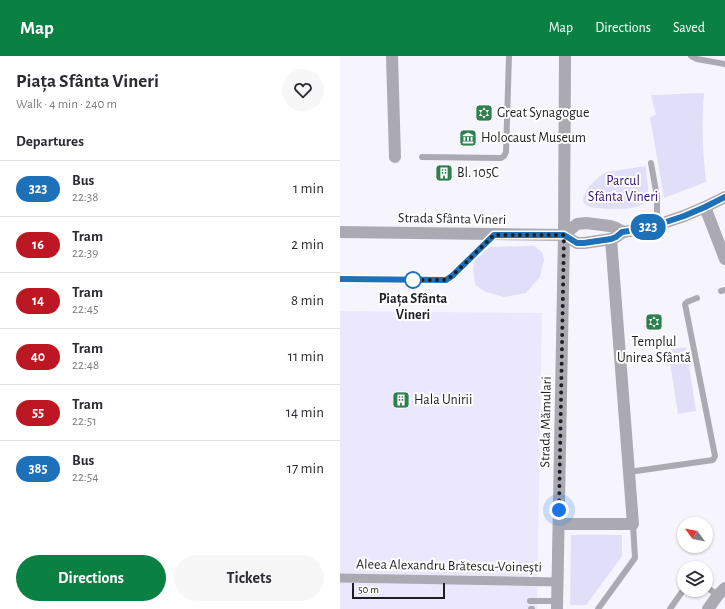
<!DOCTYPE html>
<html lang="en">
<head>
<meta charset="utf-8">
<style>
  :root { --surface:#fff; --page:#f7f7f7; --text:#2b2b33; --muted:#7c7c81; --line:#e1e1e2; --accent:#0b8043 }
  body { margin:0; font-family:"Alegreya Sans",sans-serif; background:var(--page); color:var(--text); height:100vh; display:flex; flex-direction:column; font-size:15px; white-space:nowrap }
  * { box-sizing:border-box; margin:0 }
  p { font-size:13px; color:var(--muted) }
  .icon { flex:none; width:22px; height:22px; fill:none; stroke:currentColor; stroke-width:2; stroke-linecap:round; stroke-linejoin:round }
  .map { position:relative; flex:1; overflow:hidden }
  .side { display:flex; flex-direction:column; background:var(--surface); width:340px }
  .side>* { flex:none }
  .badge { padding:0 8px; border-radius:13px; font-size:14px; line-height:26px }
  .needle { width:26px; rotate:302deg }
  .tools { position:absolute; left:337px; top:461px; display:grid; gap:8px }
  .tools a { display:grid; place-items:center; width:36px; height:36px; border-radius:50%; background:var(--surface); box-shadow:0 1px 3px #0004; font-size:20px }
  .scale { position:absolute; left:12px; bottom:10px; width:93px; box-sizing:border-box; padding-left:4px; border:2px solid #1f1e25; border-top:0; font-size:11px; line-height:14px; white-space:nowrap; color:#1f1e25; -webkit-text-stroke:3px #fff; paint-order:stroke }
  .you { position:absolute; width:20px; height:20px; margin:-10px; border:3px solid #fff; border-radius:50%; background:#1a73e8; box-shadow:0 0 0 6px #1a73e833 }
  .map>.badge { position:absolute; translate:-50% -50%; box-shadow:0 0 0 2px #fff }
  h2 { padding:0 16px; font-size:15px; line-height:36px }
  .round { display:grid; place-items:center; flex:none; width:42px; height:42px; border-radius:21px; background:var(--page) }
  .overview { display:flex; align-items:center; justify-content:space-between; height:68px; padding:0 16px }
  h1 { font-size:19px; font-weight:700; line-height:30px }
  .primary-button { display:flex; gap:8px; margin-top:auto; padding:8px 16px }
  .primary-button a { flex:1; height:46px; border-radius:24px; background:var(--accent); color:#fff; font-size:16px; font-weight:700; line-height:46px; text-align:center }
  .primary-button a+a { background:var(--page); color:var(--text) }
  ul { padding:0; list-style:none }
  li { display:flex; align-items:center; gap:12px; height:56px; padding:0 16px; border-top:1px solid var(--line) }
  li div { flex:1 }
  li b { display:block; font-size:15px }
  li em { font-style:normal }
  li .badge { min-width:44px; font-weight:700; text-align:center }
  header { display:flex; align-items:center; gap:24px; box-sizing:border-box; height:56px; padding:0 20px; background:var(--accent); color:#fff }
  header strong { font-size:19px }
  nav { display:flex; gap:22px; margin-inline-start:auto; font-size:14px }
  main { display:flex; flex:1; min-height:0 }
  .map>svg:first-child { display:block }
  .built { fill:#ebe8fe }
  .green { fill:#e1defa }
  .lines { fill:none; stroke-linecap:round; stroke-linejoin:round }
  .service { stroke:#abaab2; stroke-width:6 }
  .pedestrian { stroke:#abaab2; stroke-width:9 }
  .minor { stroke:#abaab2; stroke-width:12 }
  .tertiary { stroke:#abaab2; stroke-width:12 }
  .line-casing { stroke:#fff; stroke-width:9 }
  .line { stroke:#1d71b8; stroke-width:6 }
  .walk { stroke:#1f1e25; stroke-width:4; stroke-dasharray:0 7.2 }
  .stop-dot { fill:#fff; stroke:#1d71b8; stroke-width:2 }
  .labels { text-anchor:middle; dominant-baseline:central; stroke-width:4; stroke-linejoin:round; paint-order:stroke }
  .poi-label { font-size:14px; fill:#1f1e25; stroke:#fff; text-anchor:start }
  .park-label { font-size:14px; fill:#341170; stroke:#fff }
  .street-label { font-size:14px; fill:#1f1e25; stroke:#fff }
  .stop-label { font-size:14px; font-weight:bold; fill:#1f1e25; stroke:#fff }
</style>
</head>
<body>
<header>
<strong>Map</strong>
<nav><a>Map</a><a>Directions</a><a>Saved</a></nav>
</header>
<main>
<section class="side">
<div class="overview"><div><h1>Piața Sfânta Vineri</h1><p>Walk · 4 min · 240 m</p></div><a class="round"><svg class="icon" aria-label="heart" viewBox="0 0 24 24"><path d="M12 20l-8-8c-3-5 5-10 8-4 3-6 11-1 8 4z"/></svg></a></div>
<h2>Departures</h2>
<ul>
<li><span class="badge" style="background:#1d71b8;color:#fff">323</span><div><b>Bus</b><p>22:38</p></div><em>1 min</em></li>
<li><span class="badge" style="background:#be1622;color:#fff">16</span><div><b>Tram</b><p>22:39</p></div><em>2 min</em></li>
<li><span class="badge" style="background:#be1622;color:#fff">14</span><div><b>Tram</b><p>22:45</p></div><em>8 min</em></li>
<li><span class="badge" style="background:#be1622;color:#fff">40</span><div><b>Tram</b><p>22:48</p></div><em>11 min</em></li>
<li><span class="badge" style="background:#be1622;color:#fff">55</span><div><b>Tram</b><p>22:51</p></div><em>14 min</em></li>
<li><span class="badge" style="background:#1d71b8;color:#fff">385</span><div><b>Bus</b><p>22:54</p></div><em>17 min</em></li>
</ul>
<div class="primary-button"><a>Directions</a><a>Tickets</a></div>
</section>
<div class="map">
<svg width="385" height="553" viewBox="0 0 385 553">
  <rect width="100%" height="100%" fill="#f6f5fd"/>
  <path class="built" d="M0 255 202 257 197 553H0Z"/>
  <g class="green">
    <path d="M364 37C361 67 363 96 366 126L324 142 310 61 316 59 311 39Z"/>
    <path d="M306 110C306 117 307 124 308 132 308 134 309 138 308 141 306 157 261 153 250 151 231 145 257 121 266 116Z"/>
    <path d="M194 190 202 196 204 204 200 221 186 237 164 241 146 236 135 229 133 213 135 204 150 191Z"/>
    <path d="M346 291 356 355 338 358 328 294Z"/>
    <path d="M231 479H282V500L246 549H230Z"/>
  </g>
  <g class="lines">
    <g class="service">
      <path d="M351 0 357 3 385 8"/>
      <path d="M82 101 161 102 164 100 166 96 169 0"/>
      <path d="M311 107 317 141V169"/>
      <path d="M0 223H106L112 220 154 179"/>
      <path d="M381 235 385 234"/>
      <path d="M289 416 373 404 375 400 345 248 347 246 357 242"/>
      <path d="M366 531 378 539"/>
      <path d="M190 545H217"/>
      <path d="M191 553H192"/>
      <path d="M258 553 295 502 293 468"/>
      <path d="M330 553 344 533"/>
    </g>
    <path class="pedestrian" d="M0 522 218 526"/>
    <g class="minor">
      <path d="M52 0 55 101"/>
      <path d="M365 151 385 203"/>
      <path d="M219 468H293L271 183"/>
      <path d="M217 553 224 179 225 0"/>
      <path d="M368 553 378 539 385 532"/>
    </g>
    <g class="tertiary">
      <path d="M0 176 224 179 237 187H244L271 183 276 181 283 176 302 173 323 167 344 160 365 151 385 141"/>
      <path d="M224 179 237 168 246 167 270 170 276 172 283 176"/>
    </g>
  </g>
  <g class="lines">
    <g class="line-casing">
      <path id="line" d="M0 223 106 224 112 220 154 179H224L237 187H244L271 183 276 181 282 176 302 173 323 167 344 160 365 151 385 141"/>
    </g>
    <use href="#line" class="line"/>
    <path class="walk" d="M73 224H67H106L112 220 154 179H224L219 454"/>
  </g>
  <defs>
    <g id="synagogue-square" transform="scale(0.9)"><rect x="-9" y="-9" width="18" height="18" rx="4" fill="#307f50" stroke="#fff"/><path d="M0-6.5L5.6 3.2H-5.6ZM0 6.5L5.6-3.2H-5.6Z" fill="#fff"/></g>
    <g id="museum-square" transform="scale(0.9)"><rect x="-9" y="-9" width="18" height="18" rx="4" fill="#307f50" stroke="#fff"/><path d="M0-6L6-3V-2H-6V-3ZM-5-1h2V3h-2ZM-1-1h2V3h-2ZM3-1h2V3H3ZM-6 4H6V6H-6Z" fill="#fff"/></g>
    <g id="building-square" transform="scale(0.9)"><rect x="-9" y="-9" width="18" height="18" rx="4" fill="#307f50" stroke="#fff"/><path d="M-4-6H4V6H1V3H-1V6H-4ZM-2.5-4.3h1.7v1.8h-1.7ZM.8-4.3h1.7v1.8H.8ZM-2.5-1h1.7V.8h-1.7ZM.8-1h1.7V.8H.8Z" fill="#fff"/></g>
  </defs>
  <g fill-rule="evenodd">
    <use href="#synagogue-square" x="144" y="57"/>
    <use href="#museum-square" x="128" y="82"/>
    <use href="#building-square" x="104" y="117"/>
    <use href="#synagogue-square" x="314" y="266"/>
    <use href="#building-square" x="61" y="344"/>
  </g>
  <circle class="stop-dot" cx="73" cy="224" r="8"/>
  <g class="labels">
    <g class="poi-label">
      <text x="157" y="57">Great Synagogue</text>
      <text x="141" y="82">Holocaust Museum</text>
      <text x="117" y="117">Bl. 105C</text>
      <text x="314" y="286" text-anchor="middle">Templul<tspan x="314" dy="16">Unirea Sfântă</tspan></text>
      <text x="74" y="344">Hala Unirii</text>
    </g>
    <g class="park-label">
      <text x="283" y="125">Parcul<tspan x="283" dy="16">Sfânta Vineri</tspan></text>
    </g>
    <g class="street-label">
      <text transform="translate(112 163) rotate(1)">Strada Sfânta Vineri</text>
      <text transform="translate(206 366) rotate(-89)">Strada Mămulari</text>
      <text transform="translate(109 510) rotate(1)">Aleea Alexandru Brătescu-Voinești</text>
    </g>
    <g class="stop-label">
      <text x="73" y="243">Piața Sfânta<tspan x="73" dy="16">Vineri</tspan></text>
    </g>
  </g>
</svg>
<div class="tools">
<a><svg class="needle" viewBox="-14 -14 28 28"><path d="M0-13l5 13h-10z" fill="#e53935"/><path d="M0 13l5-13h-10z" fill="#7c7c81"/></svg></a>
<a><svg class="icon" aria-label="layers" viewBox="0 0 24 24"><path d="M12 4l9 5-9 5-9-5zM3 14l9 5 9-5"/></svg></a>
</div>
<div class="scale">50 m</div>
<div class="you" style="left:219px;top:454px"></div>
<b class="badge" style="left:308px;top:171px;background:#1d71b8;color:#fff">323</b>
</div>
</main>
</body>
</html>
